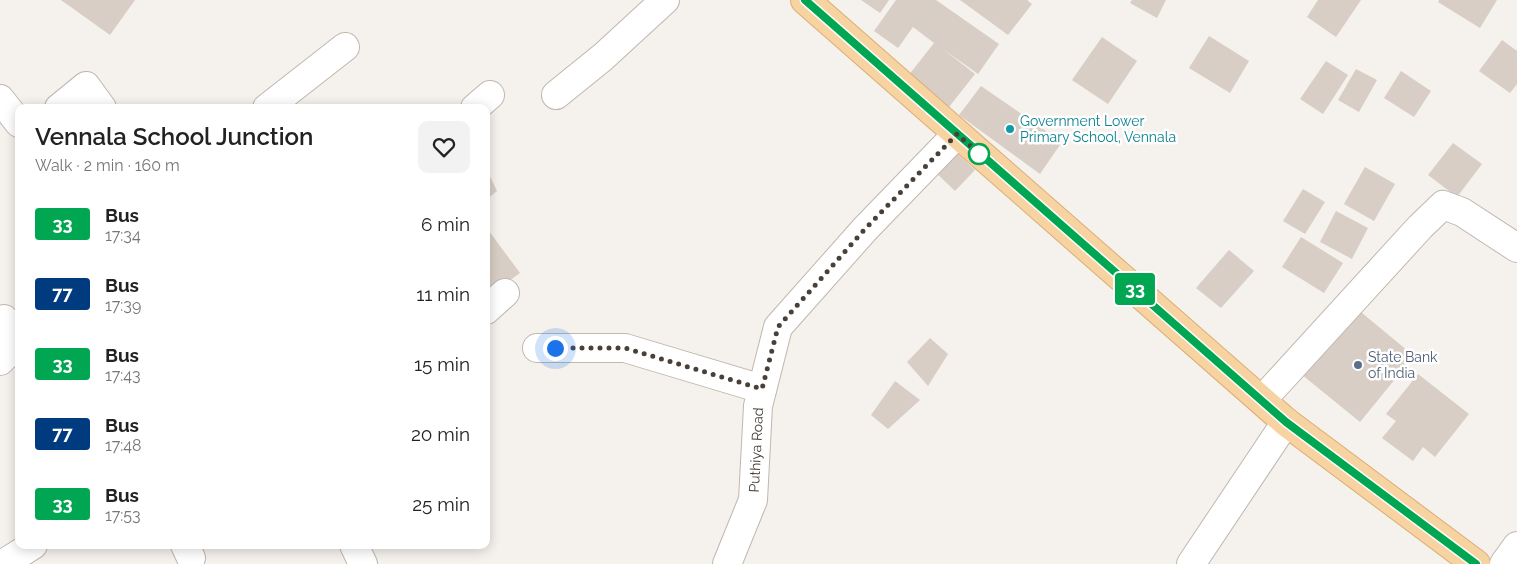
<!DOCTYPE html>
<html lang="en">
<head>
<meta charset="utf-8">
<style>
  :root { --surface:#fff; --page:#f2f2f2; --text:#222; --muted:#767676 }
  body { margin:0; font-family:Raleway,sans-serif; background:var(--page); color:var(--text); height:100vh; display:flex; flex-direction:column; font-size:19px; white-space:nowrap }
  * { box-sizing:border-box; margin:0 }
  p { font-size:16px; color:var(--muted) }
  .icon { flex:none; width:28px; height:28px; fill:none; stroke:currentColor; stroke-width:2; stroke-linecap:round; stroke-linejoin:round }
  .map { position:relative; flex:1; overflow:hidden }
  .side { position:absolute; left:15px; top:104px; width:475px; height:445px; display:flex; flex-direction:column; background:var(--surface); border-radius:10px; box-shadow:0 2px 12px #0003 }
  .side>* { flex:none }
  .badge { padding:0 10px; border-radius:4px; font-size:18px; line-height:32px }
  .you { position:absolute; width:25px; height:25px; margin:-12px; border:4px solid #fff; border-radius:50%; background:#1a73e8; box-shadow:0 0 0 8px #1a73e833 }
  .map>.badge { position:absolute; translate:-50% -50%; box-shadow:0 0 0 2px #fff }
  .round { display:grid; place-items:center; flex:none; width:52px; height:52px; border-radius:10px; background:var(--page) }
  .overview { display:flex; align-items:center; justify-content:space-between; height:85px; padding:0 20px }
  h1 { font-size:24px; font-weight:600; line-height:38px }
  ul { padding:0; list-style:none }
  li { display:flex; align-items:center; gap:15px; height:70px; padding:0 20px }
  li div { flex:1 }
  li b { display:block; font-size:19px }
  li em { font-style:normal }
  li .badge { min-width:55px; font-weight:700; text-align:center }
  .map>svg:first-child { display:block }
  .building { fill:#d8cec5 }
  .lines { fill:none; stroke-linecap:round; stroke-linejoin:round }
  .minor-casing { stroke:#c0b7af; stroke-width:30 }
  .major-casing { stroke:#dbad73; stroke-width:30 }
  .minor { stroke:#fff; stroke-width:28 }
  .major { stroke:#f7d3a2; stroke-width:28 }
  .line-casing { stroke:#fff; stroke-width:11 }
  .line { stroke:#00a651; stroke-width:8 }
  .walk { stroke:#48413a; stroke-width:5; stroke-dasharray:0 9 }
  .culture-dot { fill:#0f9aa8; stroke:#fff; stroke-width:2 }
  .stop-dot { fill:#fff; stroke:#00a651; stroke-width:2.5 }
  .service-dot { fill:#5c6f8a; stroke:#fff; stroke-width:2 }
  .labels { text-anchor:middle; dominant-baseline:central; stroke-width:5; stroke-linejoin:round; paint-order:stroke }
  .culture-label { font-size:14px; fill:#0d838f; stroke:#fff; text-anchor:start }
  .service-label { font-size:14px; fill:#4e5e75; stroke:#fff; text-anchor:start }
  .street-label { font-size:14px; fill:#48413a; stroke:#fff }
</style>
</head>
<body>
<div class="map">
<svg width="1517" height="564" viewBox="0 0 1517 564">
  <rect width="100%" height="100%" fill="#f5f1ec"/>
  <g class="building">
    <path d="M61 0H135L110 35Z"/>
    <path d="M861 0H889L880 13Z"/>
    <path d="M896 0H936L999 44 978 74 943 49 975 74 949 107 908 76 934 43 913 27 898 48 874 31Z"/>
    <path d="M960 0H1027L1032 4 1008 35Z"/>
    <path d="M1132 0H1166L1157 18 1130 3Z"/>
    <path d="M1318 0H1361L1336 37 1307 17Z"/>
    <path d="M1439 0H1497L1480 28 1438 2Z"/>
    <path d="M1209 36 1249 61 1230 93 1189 68Z"/>
    <path d="M1102 37 1137 61 1108 104 1072 80Z"/>
    <path d="M1502 40 1517 51V84L1510 93 1479 71Z"/>
    <path d="M1326 61 1348 75 1323 114 1300 99Z"/>
    <path d="M1356 69 1377 80 1359 112 1338 100Z"/>
    <path d="M1401 71 1431 91 1414 117 1384 98Z"/>
    <path d="M981 86 1062 142 1040 174 959 115Z"/>
    <path d="M1453 143 1482 164 1457 197 1428 175Z"/>
    <path d="M950 147 975 170 955 191 930 167Z"/>
    <path d="M1365 167 1395 184 1374 221 1344 204Z"/>
    <path d="M486 168 497 191 486 200Z"/>
    <path d="M1303 189 1325 202 1305 234 1283 221Z"/>
    <path d="M1336 211 1368 228 1352 259 1320 242Z"/>
    <path d="M486 227 520 273 486 298Z"/>
    <path d="M1301 237 1343 263 1324 293 1282 267Z"/>
    <path d="M1229 250 1254 271 1221 308 1196 288Z"/>
    <path d="M1356 308 1414 356 1360 422 1301 374Z"/>
    <path d="M930 338 948 354 928 386 907 362Z"/>
    <path d="M1418 374 1469 414 1435 457 1423 447 1413 461 1382 438 1396 421 1386 414Z"/>
    <path d="M895 381 920 400 888 429 871 415Z"/>
  </g>
  <g class="lines">
    <g class="minor-casing">
      <g id="minor">
        <path d="M556 95 603 57 665 0"/>
        <path d="M0 99 19 123"/>
        <path d="M59 108 86 86 102 108"/>
        <path d="M267 108 345 47"/>
        <path d="M475 108 490 95"/>
        <path d="M486 310 505 293"/>
        <path d="M537 348H625L762 389"/>
        <path d="M0 361 13 348 4 319"/>
        <path d="M1262 400 1420 227 1443 205 1462 212 1517 248"/>
        <path d="M185 545 191 558"/>
        <path d="M354 545 363 564"/>
        <path d="M3 564 33 545"/>
        <path d="M727 564 753 500 758 406 778 327 865 229 957 134"/>
        <path d="M1191 564 1286 422"/>
        <path d="M1504 564 1517 546"/>
      </g>
    </g>
    <g class="major-casing">
      <path id="major" d="M805 0 1286 422 1476 564"/>
    </g>
    <use href="#minor" class="minor"/>
    <use href="#major" class="major"/>
  </g>
  <g class="lines">
    <g class="line-casing">
      <path id="line" d="M805 0 1286 422 1476 564"/>
    </g>
    <use href="#line" class="line"/>
    <path class="walk" d="M555 348H625L762 389 778 327 865 229 957 134 986 160 979 154"/>
  </g>
  <circle class="culture-dot" cx="1010" cy="129" r="5"/>
  <circle class="stop-dot" cx="979" cy="154" r="10"/>
  <circle class="service-dot" cx="1358" cy="365" r="5"/>
  <g class="labels">
    <g class="culture-label">
      <text x="1020" y="121">Government Lower<tspan x="1020" dy="16">Primary School, Vennala</tspan></text>
    </g>
    <g class="service-label">
      <text x="1368" y="357">State Bank<tspan x="1368" dy="16">of India</tspan></text>
    </g>
    <g class="street-label">
      <text transform="translate(756 450) rotate(-87)">Puthiya Road</text>
    </g>
  </g>
</svg>
<div class="you" style="left:555px;top:348px"></div>
<b class="badge" style="left:1135px;top:289px;background:#00a651;color:#fff">33</b>
<section class="side">
<div class="overview"><div><h1>Vennala School Junction</h1><p>Walk · 2 min · 160 m</p></div><a class="round"><svg class="icon" aria-label="heart" viewBox="0 0 24 24"><path d="M12 20l-8-8c-3-5 5-10 8-4 3-6 11-1 8 4z"/></svg></a></div>
<ul>
<li><span class="badge" style="background:#00a651;color:#fff">33</span><div><b>Bus</b><p>17:34</p></div><em>6 min</em></li>
<li><span class="badge" style="background:#003b80;color:#fff">77</span><div><b>Bus</b><p>17:39</p></div><em>11 min</em></li>
<li><span class="badge" style="background:#00a651;color:#fff">33</span><div><b>Bus</b><p>17:43</p></div><em>15 min</em></li>
<li><span class="badge" style="background:#003b80;color:#fff">77</span><div><b>Bus</b><p>17:48</p></div><em>20 min</em></li>
<li><span class="badge" style="background:#00a651;color:#fff">33</span><div><b>Bus</b><p>17:53</p></div><em>25 min</em></li>
</ul>
</section>
</div>
</body>
</html>
